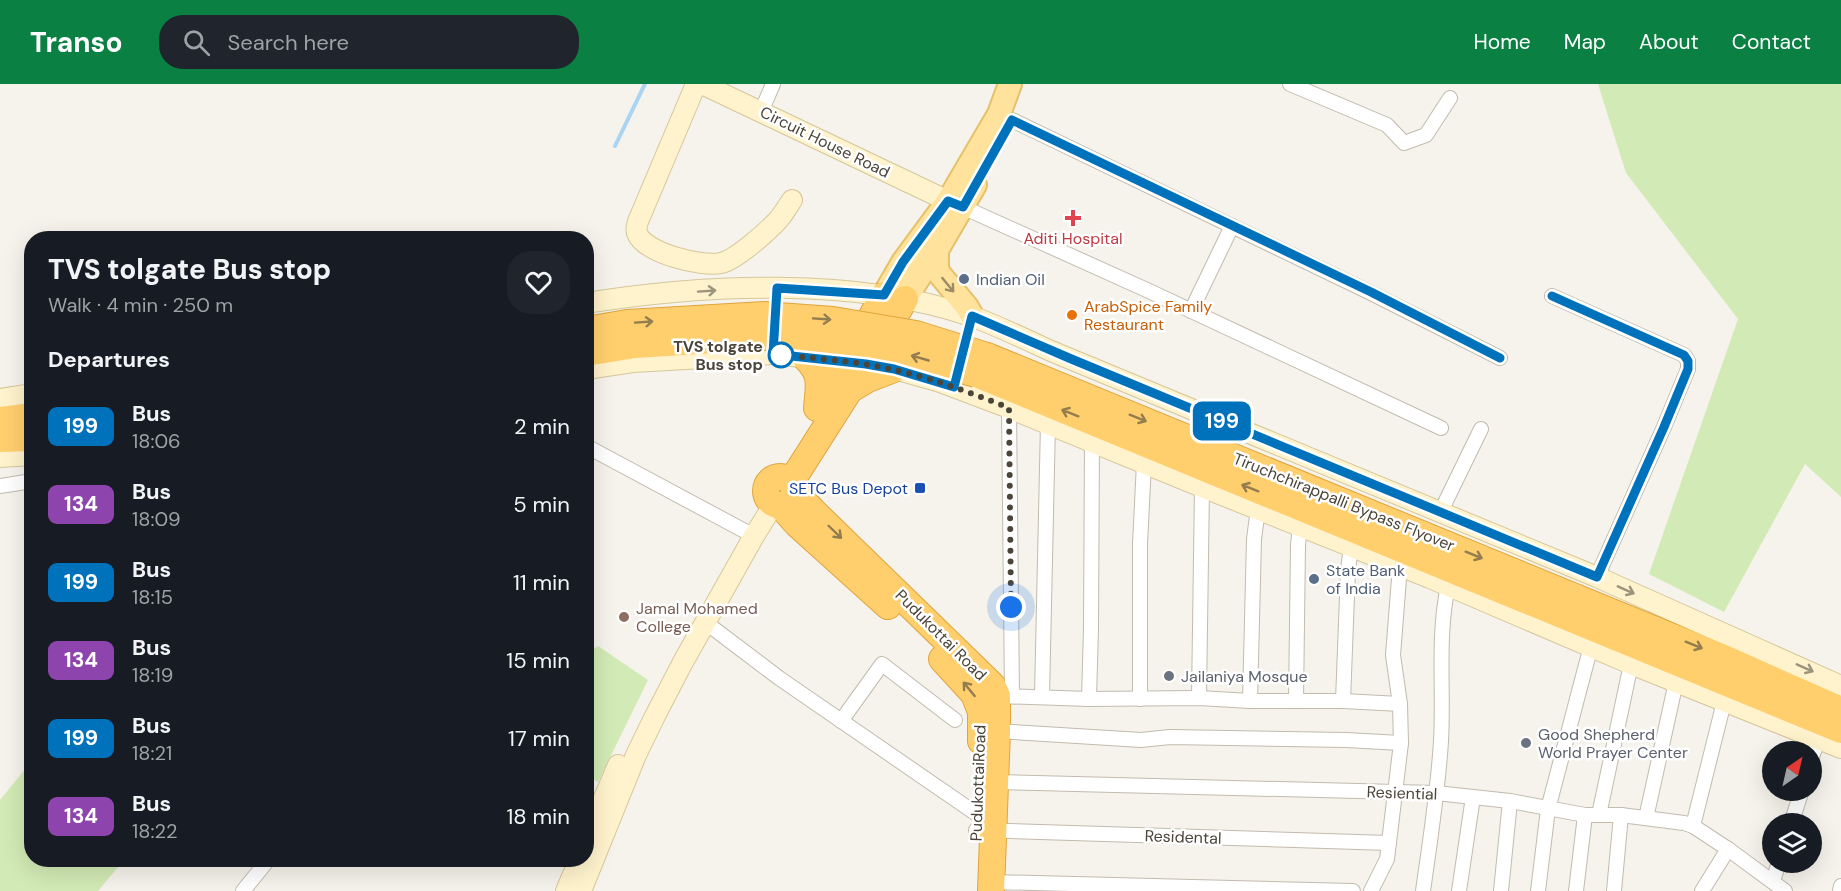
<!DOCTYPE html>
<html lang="en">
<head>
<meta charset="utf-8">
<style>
  :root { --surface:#171b24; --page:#20242c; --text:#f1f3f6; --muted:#9ea1a6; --accent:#0b8043 }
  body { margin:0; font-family:"DM Sans",sans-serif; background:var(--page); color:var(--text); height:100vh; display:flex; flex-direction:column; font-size:22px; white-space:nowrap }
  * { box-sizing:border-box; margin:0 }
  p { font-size:20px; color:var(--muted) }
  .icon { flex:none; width:33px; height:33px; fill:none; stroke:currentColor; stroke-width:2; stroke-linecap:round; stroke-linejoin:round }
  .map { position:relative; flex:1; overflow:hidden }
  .side { position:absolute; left:24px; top:147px; width:570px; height:636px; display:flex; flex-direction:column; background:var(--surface); border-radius:24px; box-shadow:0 6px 24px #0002 }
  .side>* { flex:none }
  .badge { padding:0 12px; border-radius:9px; font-size:21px; line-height:39px }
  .needle { width:39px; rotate:34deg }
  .tools { position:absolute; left:1762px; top:657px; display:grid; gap:12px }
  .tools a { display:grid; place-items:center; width:60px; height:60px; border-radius:50%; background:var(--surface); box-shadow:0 6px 24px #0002; font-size:30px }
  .you { position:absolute; width:30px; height:30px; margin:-15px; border:4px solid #fff; border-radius:50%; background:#1a73e8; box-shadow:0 0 0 9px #1a73e833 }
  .map>.badge { position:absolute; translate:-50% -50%; box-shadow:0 0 0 3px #fff }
  h2 { padding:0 24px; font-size:22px; line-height:54px }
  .round { display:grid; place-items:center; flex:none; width:63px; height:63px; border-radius:24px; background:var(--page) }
  .overview { display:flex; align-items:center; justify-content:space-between; height:102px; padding:0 24px }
  h1 { font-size:28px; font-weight:800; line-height:45px }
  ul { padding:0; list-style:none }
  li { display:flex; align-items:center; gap:18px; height:78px; padding:0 24px }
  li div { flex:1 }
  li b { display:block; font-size:22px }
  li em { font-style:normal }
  li .badge { min-width:66px; font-weight:700; text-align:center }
  header { display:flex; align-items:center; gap:36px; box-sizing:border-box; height:84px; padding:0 30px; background:var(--accent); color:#fff }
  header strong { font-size:28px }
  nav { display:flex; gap:33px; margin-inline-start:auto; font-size:21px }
  .search { width:420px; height:54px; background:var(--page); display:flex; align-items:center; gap:15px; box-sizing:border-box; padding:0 21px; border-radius:24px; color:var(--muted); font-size:22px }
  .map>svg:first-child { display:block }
  .green { fill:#d2eab5 }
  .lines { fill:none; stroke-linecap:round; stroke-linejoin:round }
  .stream { stroke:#a9d4f2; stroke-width:4 }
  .street-casing { stroke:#c2bbae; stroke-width:16 }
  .secondary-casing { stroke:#d6c79b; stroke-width:22 }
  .primary-casing { stroke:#e6c16a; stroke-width:26 }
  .highway-casing { stroke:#e0a43c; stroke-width:28 }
  .street { stroke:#fff; stroke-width:14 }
  .secondary { stroke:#fff3cd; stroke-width:20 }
  .primary { stroke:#ffe39c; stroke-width:22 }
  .highway { stroke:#ffcf6e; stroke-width:26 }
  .highway-bridge-casing { stroke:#e0a43c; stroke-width:28; stroke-linecap:butt }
  .highway-bridge { stroke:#ffcf6e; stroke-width:26 }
  .oneway { stroke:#9c8c66 }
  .oneway2 { stroke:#9c937c }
  .oneway3 { stroke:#937c4e }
  .line-casing { stroke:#fff; stroke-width:14 }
  .line { stroke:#0072bc; stroke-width:9 }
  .walk { stroke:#4b4439; stroke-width:6; stroke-dasharray:0 10.8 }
  .health-dot { fill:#e0444e; stroke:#fff; stroke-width:2 }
  .service-dot { fill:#5c6f8a; stroke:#fff; stroke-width:2 }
  .food-dot { fill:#e8710a; stroke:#fff; stroke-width:2 }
  .stop-dot { fill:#fff; stroke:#0072bc; stroke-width:3 }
  .transit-dot { fill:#1a4fb4; stroke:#fff; stroke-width:2 }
  .education-dot { fill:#8d6e63; stroke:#fff; stroke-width:2 }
  .worship-dot { fill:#6b7280; stroke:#fff; stroke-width:2 }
  .labels { text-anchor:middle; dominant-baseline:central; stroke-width:5; stroke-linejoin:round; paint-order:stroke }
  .street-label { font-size:16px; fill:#4b4439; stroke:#fff }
  .health-label { font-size:16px; fill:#be3a42; stroke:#fff }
  .service-label { font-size:16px; fill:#4e5e75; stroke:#fff; text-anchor:start }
  .food-label { font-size:16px; fill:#c56008; stroke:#fff; text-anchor:start }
  .stop-label { font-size:16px; font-weight:bold; fill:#4b4439; stroke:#fff; text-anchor:end }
  .transit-label { font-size:16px; fill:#164399; stroke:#fff; text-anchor:end }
  .education-label { font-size:16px; fill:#785e54; stroke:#fff; text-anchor:start }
  .worship-label { font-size:16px; fill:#5b616d; stroke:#fff; text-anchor:start }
</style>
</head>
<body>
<header>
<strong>Transo</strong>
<div class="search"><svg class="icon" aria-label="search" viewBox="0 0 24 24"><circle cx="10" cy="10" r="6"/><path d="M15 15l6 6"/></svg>Search here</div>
<nav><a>Home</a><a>Map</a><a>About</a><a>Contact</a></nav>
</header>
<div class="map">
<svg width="1841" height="807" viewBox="0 0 1841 807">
  <rect width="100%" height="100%" fill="#f6f3ec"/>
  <g class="green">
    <path d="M1598 0H1841V413L1805 380 1724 528 1649 490 1738 235 1626 89Z"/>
    <path d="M598 562 648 596 598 698 587 692 586 569Z"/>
    <path d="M31 678 32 776H124L98 807H0V716Z"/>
  </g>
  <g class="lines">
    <path class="stream" d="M615 62 645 0"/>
    <g class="street-casing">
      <g id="street">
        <path d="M1290 0 1387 41 1404 59 1426 51 1450 14"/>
        <path d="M761 28 773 0"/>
        <path d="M1012 36 1371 209 1500 274"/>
        <path d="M956 120 1149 207 1441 344"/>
        <path d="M1552 212 1684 271 1688 277V285L1664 343 1597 493"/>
        <path d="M1191 227 1232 142"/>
        <path d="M1009 324 1012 612"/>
        <path d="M586 362 754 452"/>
        <path d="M0 402 32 397"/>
        <path d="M1441 427 1481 345"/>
        <path d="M705 538 779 594 978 731"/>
        <path d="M997 612 1089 615 1199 614 1250 617H1343L1348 486 1351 462"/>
        <path d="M1042 612 1048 339"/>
        <path d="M1199 614 1202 403"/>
        <path d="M1089 615 1091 544 1092 357"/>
        <path d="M1140 615V460L1144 379"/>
        <path d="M1250 617 1254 455 1258 425"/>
        <path d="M1296 617 1298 461 1300 442"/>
        <path d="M1343 617 1400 620"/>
        <path d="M841 637 882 580 955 636"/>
        <path d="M997 647 1141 656 1170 653 1346 656 1401 659"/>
        <path d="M1812 673 1818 656"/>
        <path d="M996 698 1436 709 1510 717 1585 731H1621L1684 739 1693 742 1728 765 1785 807"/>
        <path d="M1599 731 1631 580"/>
        <path d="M1646 734 1676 598"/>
        <path d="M1791 740 1802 706"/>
        <path d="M1693 742 1724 618"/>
        <path d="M976 746 1389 759"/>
        <path d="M1773 797 1779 778"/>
        <path d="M991 798 1353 807"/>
        <path d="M243 807 268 776"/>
        <path d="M1371 807 1387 775 1401 659 1400 620 1393 571 1400 482"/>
        <path d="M1423 807C1430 757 1438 707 1441 657 1444 606 1437 553 1448 502"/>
        <path d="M1459 807 1473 713"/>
        <path d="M1501 807 1510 717"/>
        <path d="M1538 807 1548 725 1591 562"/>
        <path d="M1576 807 1585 731"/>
        <path d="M1614 807 1621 731"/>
        <path d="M1702 807 1728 765"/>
        <path d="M1840 807 1841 802"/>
      </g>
    </g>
    <g class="secondary-casing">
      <g id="secondary">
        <path d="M696 0 642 128C639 135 635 142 637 149 644 169 701 183 721 179 736 176 768 147 779 135 784 129 788 122 792 116"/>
        <path d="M702 0 948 117"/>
        <path d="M586 219C705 200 856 193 971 232 998 242 1025 255 1051 267L1597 493 1841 602"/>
        <path d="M586 285 633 278 773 270 866 280 894 285 940 298 1009 324 1202 403 1430 494 1631 580 1841 664"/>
        <path d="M0 315 32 310"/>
        <path d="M0 373 32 371"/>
        <path d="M586 756 618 681"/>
        <path d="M566 807 579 776"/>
        <path d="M581 807 636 671 655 632 683 578 754 452 774 420"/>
      </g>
    </g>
    <g class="primary-casing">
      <g id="primary">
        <path d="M937 166V187L967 223 972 232"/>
        <path d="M884 211 903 178 948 117 999 30 1010 0"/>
        <path d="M905 215 937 166 975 101"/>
      </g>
    </g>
    <g class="highway-casing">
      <g id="highway">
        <path d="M586 246 627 239 764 231"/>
        <path d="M586 269 635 261 762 253"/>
        <path d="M987 272 1719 572 1841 626"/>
        <path d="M805 273C823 291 819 300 817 324"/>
        <path d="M976 290 1841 646"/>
        <path d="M851 305 868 295 894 285"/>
        <path d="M826 312 884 211"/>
        <path d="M0 336 32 332"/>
        <path d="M0 355 32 354"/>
        <circle cx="780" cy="407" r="14"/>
        <path d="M791 398 866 280 905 215"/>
        <path d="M794 407 814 428 992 601 997 612V647L991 807"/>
        <path d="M781 422 797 440 888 522"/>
        <path d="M942 575 974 610 981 628V657"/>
      </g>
    </g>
    <use href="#street" class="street"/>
    <use href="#secondary" class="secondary"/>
    <use href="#primary" class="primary"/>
    <use href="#highway" class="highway"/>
    <g class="highway-bridge-casing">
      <g id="highway-bridge">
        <path d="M764 231 833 236 916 250 987 272"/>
        <path d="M762 253 828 257 911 271 976 290"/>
      </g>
    </g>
    <use href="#highway-bridge" class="highway-bridge"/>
  </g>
  <defs><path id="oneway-shaft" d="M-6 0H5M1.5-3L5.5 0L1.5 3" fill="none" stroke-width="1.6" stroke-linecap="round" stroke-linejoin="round" transform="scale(1.5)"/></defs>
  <use class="oneway" href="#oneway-shaft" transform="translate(948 201) rotate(51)"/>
  <g class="oneway2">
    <use href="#oneway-shaft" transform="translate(707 207) rotate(-4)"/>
    <use href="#oneway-shaft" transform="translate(1626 506) rotate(24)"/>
    <use href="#oneway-shaft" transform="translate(1805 584) rotate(24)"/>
  </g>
  <g class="oneway3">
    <use href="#oneway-shaft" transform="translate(822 235) rotate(4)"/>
    <use href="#oneway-shaft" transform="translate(644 238) rotate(-4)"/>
    <use href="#oneway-shaft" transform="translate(920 274) rotate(-164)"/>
    <use href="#oneway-shaft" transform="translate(1070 329) rotate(-158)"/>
    <use href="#oneway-shaft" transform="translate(1138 334) rotate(22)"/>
    <use href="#oneway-shaft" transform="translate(1250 404) rotate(-158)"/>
    <use href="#oneway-shaft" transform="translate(835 448) rotate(44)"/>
    <use href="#oneway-shaft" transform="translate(1474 471) rotate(22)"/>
    <use href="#oneway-shaft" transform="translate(1694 561) rotate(22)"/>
    <use href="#oneway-shaft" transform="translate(969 605) rotate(-129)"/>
  </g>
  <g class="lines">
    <g class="line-casing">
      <path id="line" d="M1500 274 1371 208 1012 36 963 123 948 117 903 178 884 211 777 204 773 270 866 280 894 285 954 303 972 232 1069 274 1597 493 1664 343 1688 285V277L1684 271 1552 212"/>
    </g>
    <use href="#line" class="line"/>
    <path class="walk" d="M781 271C818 275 858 277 895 286 934 295 972 309 1009 324L1011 523"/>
  </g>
  <path class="health-dot" d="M1070 125h6v6h6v6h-6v6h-6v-6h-6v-6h6z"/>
  <g class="service-dot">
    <circle cx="964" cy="195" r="6"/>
    <circle cx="1314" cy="495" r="6"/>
  </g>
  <circle class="food-dot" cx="1072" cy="231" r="6"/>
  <circle class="stop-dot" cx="781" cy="271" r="12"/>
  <rect class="transit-dot" x="914" y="398" width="12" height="12" rx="3"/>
  <circle class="education-dot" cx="624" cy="533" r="6"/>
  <g class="worship-dot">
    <circle cx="1169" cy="592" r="6"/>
    <circle cx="1526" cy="659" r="6"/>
  </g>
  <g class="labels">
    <g class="street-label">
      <text transform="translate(825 58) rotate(26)">Circuit House Road</text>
      <text transform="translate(1344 418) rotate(22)">Tiruchchirappalli Bypass Flyover</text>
      <text transform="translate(941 551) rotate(45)">Pudukottai Road</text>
      <text transform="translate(978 699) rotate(-88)">PudukottaiRoad</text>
      <text transform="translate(1402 709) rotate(2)">Resiential</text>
      <text transform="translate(1183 753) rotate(2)">Residental</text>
    </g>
    <g class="health-label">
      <text x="1073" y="154">Aditi Hospital</text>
    </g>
    <g class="service-label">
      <text x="976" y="195">Indian Oil</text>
      <text x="1326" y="486">State Bank<tspan x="1326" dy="18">of India</tspan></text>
    </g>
    <g class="food-label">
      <text x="1084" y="222">ArabSpice Family<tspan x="1084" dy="18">Restaurant</tspan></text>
    </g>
    <g class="stop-label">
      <text x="763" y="262">TVS tolgate<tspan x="763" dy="18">Bus stop</tspan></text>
    </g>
    <g class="transit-label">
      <text x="908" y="404">SETC Bus Depot</text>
    </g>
    <g class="education-label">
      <text x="636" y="524">Jamal Mohamed<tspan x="636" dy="18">College</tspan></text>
    </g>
    <g class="worship-label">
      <text x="1181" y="592">Jailaniya Mosque</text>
      <text x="1538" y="650">Good Shepherd<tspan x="1538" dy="18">World Prayer Center</tspan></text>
    </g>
  </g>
</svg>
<div class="tools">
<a><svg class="needle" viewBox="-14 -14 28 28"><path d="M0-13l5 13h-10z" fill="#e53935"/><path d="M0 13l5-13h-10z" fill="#9ea1a6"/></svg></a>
<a><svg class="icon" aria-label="layers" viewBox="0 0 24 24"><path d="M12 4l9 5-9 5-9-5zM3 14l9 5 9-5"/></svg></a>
</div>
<div class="you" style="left:1011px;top:523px"></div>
<b class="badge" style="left:1222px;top:337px;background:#0072bc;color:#fff">199</b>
<section class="side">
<div class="overview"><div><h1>TVS tolgate Bus stop</h1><p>Walk · 4 min · 250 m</p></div><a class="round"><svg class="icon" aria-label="heart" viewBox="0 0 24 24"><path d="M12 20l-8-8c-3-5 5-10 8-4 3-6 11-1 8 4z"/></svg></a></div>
<h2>Departures</h2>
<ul>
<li><span class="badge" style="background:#0072bc;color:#fff">199</span><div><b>Bus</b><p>18:06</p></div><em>2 min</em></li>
<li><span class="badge" style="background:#8e44ad;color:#fff">134</span><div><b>Bus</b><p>18:09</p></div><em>5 min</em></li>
<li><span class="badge" style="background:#0072bc;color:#fff">199</span><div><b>Bus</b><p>18:15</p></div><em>11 min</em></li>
<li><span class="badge" style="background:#8e44ad;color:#fff">134</span><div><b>Bus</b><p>18:19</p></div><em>15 min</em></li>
<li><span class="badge" style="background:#0072bc;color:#fff">199</span><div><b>Bus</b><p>18:21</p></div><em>17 min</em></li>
<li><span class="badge" style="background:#8e44ad;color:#fff">134</span><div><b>Bus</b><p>18:22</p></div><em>18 min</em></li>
</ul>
</section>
</div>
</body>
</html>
